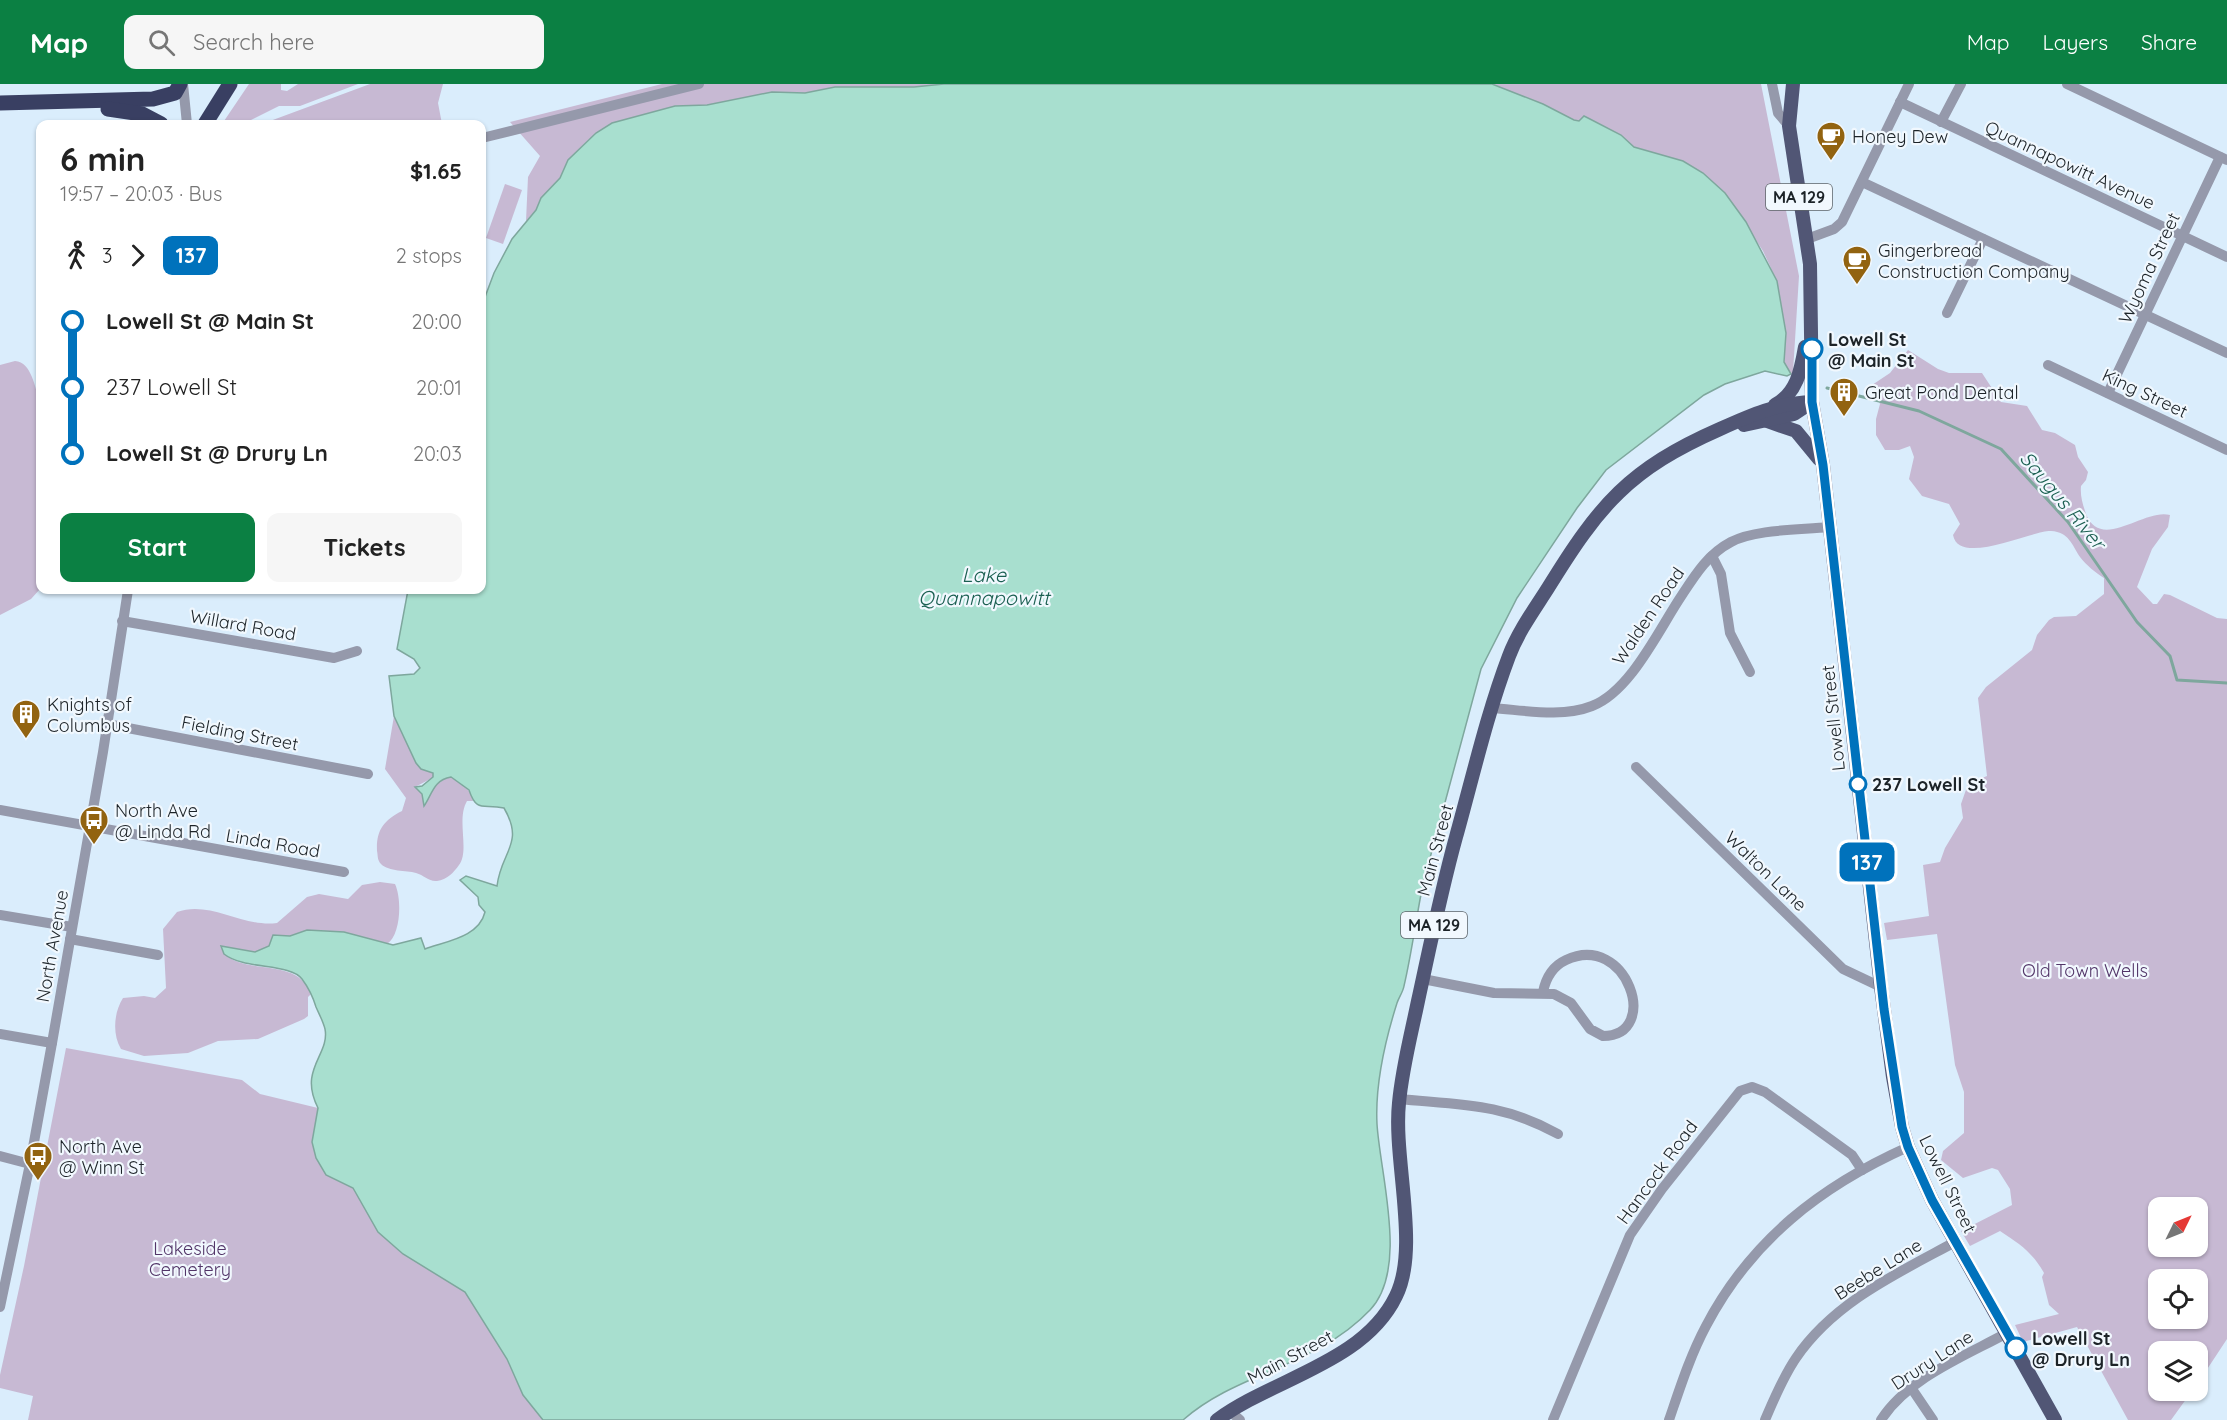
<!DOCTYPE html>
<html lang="en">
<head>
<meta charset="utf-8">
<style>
  :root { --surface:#fff; --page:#f6f6f6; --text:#222; --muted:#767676; --accent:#0b8043 }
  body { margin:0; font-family:Quicksand,sans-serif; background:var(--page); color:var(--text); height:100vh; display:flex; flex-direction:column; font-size:22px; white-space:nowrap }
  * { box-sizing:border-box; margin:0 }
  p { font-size:20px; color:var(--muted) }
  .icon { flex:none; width:33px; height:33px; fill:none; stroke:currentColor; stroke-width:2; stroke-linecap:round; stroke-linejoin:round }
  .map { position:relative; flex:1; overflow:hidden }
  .details { position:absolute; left:36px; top:36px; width:450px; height:474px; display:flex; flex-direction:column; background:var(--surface); border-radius:12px; box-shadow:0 2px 4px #0004 }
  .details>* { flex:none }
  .badge { padding:0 12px; border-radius:9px; font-size:21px; line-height:39px }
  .needle { width:39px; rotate:47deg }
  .buttons { position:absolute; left:2148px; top:1113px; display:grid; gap:12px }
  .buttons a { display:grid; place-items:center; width:60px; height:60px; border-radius:12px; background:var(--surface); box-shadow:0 2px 4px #0004; font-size:30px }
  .map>.badge { position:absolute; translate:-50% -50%; box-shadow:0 0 0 3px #fff }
  .legs { display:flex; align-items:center; gap:9px; height:66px; padding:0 24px; font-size:20px }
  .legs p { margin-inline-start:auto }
  .headline { display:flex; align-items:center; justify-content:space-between; height:102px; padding:0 24px }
  h1 { font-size:33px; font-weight:700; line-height:45px }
  .cta { display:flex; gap:12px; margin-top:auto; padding:12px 24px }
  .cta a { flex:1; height:69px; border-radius:12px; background:var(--accent); color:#fff; font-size:24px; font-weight:700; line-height:69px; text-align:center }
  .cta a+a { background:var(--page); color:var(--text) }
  ul { padding:0 24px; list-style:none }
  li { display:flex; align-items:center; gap:21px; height:66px; font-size:22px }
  li i { display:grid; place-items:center; width:9px; height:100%; margin:0 8px; background:currentColor }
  li i::after { content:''; width:15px; height:15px; margin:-8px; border:4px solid; border-radius:50%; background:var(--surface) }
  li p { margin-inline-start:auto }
  li:first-child i { background:linear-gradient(#0000 50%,currentColor 0) }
  li:last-child i { background:linear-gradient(currentColor 50%,#0000 0) }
  header { display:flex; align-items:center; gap:36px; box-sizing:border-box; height:84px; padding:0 30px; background:var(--accent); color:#fff }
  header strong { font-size:28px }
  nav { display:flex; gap:33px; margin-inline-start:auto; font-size:21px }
  .search { width:420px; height:54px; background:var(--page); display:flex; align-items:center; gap:15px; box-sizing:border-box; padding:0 21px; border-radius:12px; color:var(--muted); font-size:22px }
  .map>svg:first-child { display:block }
  .green { fill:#c7b9d3; fill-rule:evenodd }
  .water { fill:#a8dfcf; stroke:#7ea79d; stroke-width:1.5 }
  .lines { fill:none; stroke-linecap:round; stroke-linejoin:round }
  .stream { stroke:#7ea79d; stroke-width:3 }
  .minor { stroke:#9599ab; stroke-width:10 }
  .major { stroke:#515675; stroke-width:14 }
  .highway { stroke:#393f62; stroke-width:15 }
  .line-1-casing { stroke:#fff; stroke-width:14 }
  .line-1 { stroke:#0072bc; stroke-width:9 }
  .stop-1-dot { fill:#fff; stroke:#0072bc; stroke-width:3 }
  .labels { text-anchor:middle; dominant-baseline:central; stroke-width:4.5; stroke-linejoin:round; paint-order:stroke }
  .shield { fill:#f1f8fe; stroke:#5c6368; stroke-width:1.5 }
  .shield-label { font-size:16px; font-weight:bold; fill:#1c2328 }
  .poi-label { font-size:18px; fill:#1c2328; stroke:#f1f8fe; text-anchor:start }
  .street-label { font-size:18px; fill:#1c2328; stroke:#f1f8fe }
  .stop-label { font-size:18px; font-weight:bold; fill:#1c2328; stroke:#f1f8fe; text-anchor:start }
  .park-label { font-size:18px; fill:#523568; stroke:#f1f8fe }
  .water-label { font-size:20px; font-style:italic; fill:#1a5f51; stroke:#f1f8fe }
</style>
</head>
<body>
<header>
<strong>Map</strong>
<div class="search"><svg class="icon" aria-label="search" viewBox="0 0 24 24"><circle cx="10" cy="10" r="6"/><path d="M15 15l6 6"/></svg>Search here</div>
<nav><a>Map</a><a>Layers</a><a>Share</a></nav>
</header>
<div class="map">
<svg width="2227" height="1336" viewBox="0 0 2227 1336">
  <rect width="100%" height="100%" fill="#daedfc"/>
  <g class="green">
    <path d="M249 0H281V6L287 7 298 0H358L300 22H279L243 40H222Z"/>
    <path d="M370 0H443L438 19 442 40H262Z"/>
    <path d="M662 0H944L914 3H835L805 9 772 8 707 21 675 22 612 39 588 56 568 76 560 94 541 114 536 126 526 137 528 93 540 72 510 38Z"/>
    <path d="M1491 0H1761L1799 192 1793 288 1791 290 1784 278 1786 249 1777 197 1763 167 1725 109 1703 89 1683 77 1634 63 1621 51 1588 34 1579 37 1574 36 1543 20Z"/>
    <path d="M505 100 522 106 503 160 486 154Z"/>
    <path d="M1908 266 1938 285 1949 289H1982L2001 318 2027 322 2042 346 2055 349 2075 361 2078 373 2088 388 2086 396 2081 402C2080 412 2083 421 2086 430 2101 468 2144 424 2170 431L2168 443 2152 465 2137 503 2153 520H2157L2164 510 2170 511 2217 534 2227 535V1255L2198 1299V1268H2158V1306L2192 1307 2171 1336H2128L2077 1243 2023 1258 2015 1241 2059 1230 2049 1221 2042 1193 2044 1189C2033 1169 2020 1160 2000 1147L1970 1162 1961 1147 2012 1121 2010 1105 1998 1086 1992 1084 1963 1094 1941 1076 1943 1067 1964 1049V1008L1955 981 1937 850 1887 856 1884 839 1929 832 1923 781 1940 778 1945 764 1963 734 1961 720 1968 700 1987 692 1978 614 1986 603 2032 566 2037 551 2049 536 2054 533 2076 532 2104 510V494C2096 489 2086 481 2080 473 2072 461 2069 448 2051 447 2032 446 1959 483 1953 451L1960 440 1949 420 1922 412 1909 395 1914 373 1910 362 1899 366H1885L1876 351V335L1880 320 1872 301 1890 289ZM2158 1124H2198V1162H2158ZM2158 1196H2198V1234H2158Z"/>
    <path d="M15 277C32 278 35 305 40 318V505L31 515 0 531V281Z"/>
    <path d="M394 632 416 679 433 689 434 693 415 703 422 710 424 722 430 706 447 693C459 695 471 705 473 717H467C456 736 470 766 459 781 454 788 447 796 437 797 429 798 424 791 416 789 406 786 389 788 381 780 377 776 378 771 377 767 376 746 384 736 402 727L406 714 385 685Z"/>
    <path d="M380 798 395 800C402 815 401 851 387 860L344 848 307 846 290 852 273 851 269 862 255 868 221 862 224 870C250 892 297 873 311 910L308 913V932L304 935 258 955 218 957 188 969 144 972 121 965C112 950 114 928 123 914L144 912 155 914 166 904 163 845 177 828C210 816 244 844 277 839L307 813 319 810 348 815 362 801Z"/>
    <path d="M66 964 242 996 260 1010 318 1024 312 1058 316 1074 326 1091 353 1104 378 1148 403 1170 465 1208 507 1275 523 1311 543 1336H28L33 1312 0 1304V1291L24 1182Z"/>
  </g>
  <path class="water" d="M944 0H1492L1543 20 1574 36 1579 37 1584 32 1588 34 1621 51 1634 63 1683 77 1703 89 1725 109 1746 138 1777 197 1786 249 1784 278 1791 290 1787 292 1765 287 1725 300 1704 311 1606 386 1577 424 1517 514 1481 585 1423 800C1416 834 1412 868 1404 902 1403 908 1399 913 1397 919 1385 957 1375 1001 1377 1040 1380 1091 1409 1185 1370 1226 1316 1283 1237 1288 1183 1336H543L523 1311 507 1275 465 1208 403 1170 378 1148 353 1104 326 1091 316 1074 312 1058 318 1024C298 985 330 971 325 945 323 937 319 930 316 923 313 913 308 903 302 895 290 879 244 886 224 870L221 862 255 868 269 862 273 851 290 852 307 846 344 848 393 861 421 854 425 865C447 857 479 853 485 828L479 821 478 813 460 796 466 792 497 802C501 767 525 760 504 724 484 719 477 730 469 706L451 693C433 696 432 711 424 722L422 710 415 703 422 702 433 693V689L421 685 416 679 394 632 389 592 414 590 420 584 414 575 397 565 408 506H482V221L494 189 512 155 536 126 541 114 560 94 568 76 596 49 612 39 675 22 707 21 772 8 805 9 835 3H914Z"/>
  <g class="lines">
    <path class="stream" d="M1827 304 1919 327 2001 365 2068 438 2137 538 2170 572 2177 596 2227 599"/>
    <g class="minor">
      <path d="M183 0 187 40"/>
      <path d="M1772 0 1778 29 1789 42"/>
      <path d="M2067 0 2227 76"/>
      <path d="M1900 18 2227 173"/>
      <path d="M1941 38 1961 0"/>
      <path d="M482 54 699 0"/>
      <path d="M1862 98 2227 269"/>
      <path d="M1807 155 1834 145 1842 138 1909 0"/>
      <path d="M1947 229 1983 155"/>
      <path d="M2048 281 2227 366"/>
      <path d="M2108 309 2220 73"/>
      <path d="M1712 472 1721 490 1730 549 1750 588"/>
      <path d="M122 537 334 574 357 567"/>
      <path d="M1492 624C1523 626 1562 634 1592 622 1631 607 1659 545 1682 511 1695 491 1708 470 1731 458 1755 445 1801 446 1829 443"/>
      <path d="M107 640 368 690"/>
      <path d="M1636 683 1843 885 1881 903"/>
      <path d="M0 726 344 788"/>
      <path d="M0 831 72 843"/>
      <path d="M70 855 158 871"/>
      <path d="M1423 895 1494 909 1554 910 1571 919 1590 945 1603 952C1662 952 1627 847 1566 876 1553 882 1546 893 1543 908"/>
      <path d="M0 950 52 959"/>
      <path d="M1399 1015C1461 1021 1502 1019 1558 1050"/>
      <path d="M0 1072 30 1080"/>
      <path d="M0 1223 30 1080 52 959 103 668 128 506"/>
      <path d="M1912 1305 1933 1336"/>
      <path d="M1230 1327 1240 1336"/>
      <path d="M1553 1336 1630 1151 1662 1105 1740 1007 1752 1003 1765 1008 1852 1071 1862 1086"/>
      <path d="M1669 1336C1680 1304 1690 1272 1706 1242 1751 1156 1821 1102 1908 1063"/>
      <path d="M1765 1336C1774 1315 1783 1293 1796 1274 1834 1218 1898 1189 1955 1158"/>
      <path d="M1881 1336C1908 1294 1965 1272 2007 1249"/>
    </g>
    <g class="major">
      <path d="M1793 0 1789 42 1810 180 1812 318 1823 381 1881 903 1893 993 1902 1043 1908 1063 1932 1116 2055 1336"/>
      <path d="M1775 321C1797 309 1801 286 1805 263"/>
      <path d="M1767 337 1796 347 1819 375"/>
      <path d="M1744 341 1794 330 1812 318"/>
      <path d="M1217 1336C1272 1295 1364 1279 1396 1212 1420 1164 1393 1075 1399 1019 1402 985 1411 951 1418 917 1430 862 1441 807 1456 753 1473 692 1487 630 1509 572 1518 548 1534 526 1548 504 1599 421 1629 385 1720 345 1751 331 1778 319 1812 318"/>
    </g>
    <g class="highway">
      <path d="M0 19 153 15 175 9 180 0"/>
      <path d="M108 25 142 30 161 40"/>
      <path d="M205 40 230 0"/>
    </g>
  </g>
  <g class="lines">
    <g class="line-1-casing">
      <path id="line-1" d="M1812 265V318L1823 381 1884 925 1902 1043 1908 1063 1932 1116 2016 1264"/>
    </g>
    <use href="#line-1" class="line-1"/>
  </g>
  <defs>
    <g id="cafe-pin" transform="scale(1.5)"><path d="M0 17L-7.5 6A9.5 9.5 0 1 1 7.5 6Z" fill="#926310" stroke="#f1f8fe"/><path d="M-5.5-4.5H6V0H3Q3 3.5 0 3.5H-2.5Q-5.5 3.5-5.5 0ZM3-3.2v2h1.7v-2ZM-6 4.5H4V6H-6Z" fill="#fff"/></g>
    <g id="building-pin" transform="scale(1.5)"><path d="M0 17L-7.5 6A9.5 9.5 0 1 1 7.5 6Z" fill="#926310" stroke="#f1f8fe"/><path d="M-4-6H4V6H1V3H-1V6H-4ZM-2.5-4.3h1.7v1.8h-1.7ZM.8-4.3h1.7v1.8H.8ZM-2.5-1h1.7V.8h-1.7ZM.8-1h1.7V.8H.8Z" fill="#fff"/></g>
    <g id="bus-pin" transform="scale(1.5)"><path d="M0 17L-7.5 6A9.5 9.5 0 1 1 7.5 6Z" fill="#926310" stroke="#f1f8fe"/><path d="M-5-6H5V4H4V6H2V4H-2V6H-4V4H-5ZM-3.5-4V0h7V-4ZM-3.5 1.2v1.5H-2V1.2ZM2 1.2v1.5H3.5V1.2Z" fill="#fff"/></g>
  </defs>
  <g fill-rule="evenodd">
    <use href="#cafe-pin" x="1831" y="52"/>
    <use href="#cafe-pin" x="1857" y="176"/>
    <use href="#building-pin" x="1844" y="308"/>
    <use href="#building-pin" x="26" y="630"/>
    <use href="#bus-pin" x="94" y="736"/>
    <use href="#bus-pin" x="38" y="1072"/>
  </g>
  <g class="stop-1-dot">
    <circle cx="1812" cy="265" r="10"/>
    <circle cx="1858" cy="700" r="8"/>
    <circle cx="2016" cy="1264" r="10"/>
  </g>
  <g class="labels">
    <g class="shield">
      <rect x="1766" y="100" width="66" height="26" rx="4.5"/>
      <rect x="1401" y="828" width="66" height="26" rx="4.5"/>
    </g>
    <g class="shield-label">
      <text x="1799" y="113">MA 129</text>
      <text x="1434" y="841">MA 129</text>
    </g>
    <g class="poi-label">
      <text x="1852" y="52">Honey Dew</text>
      <text x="1878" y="166">Gingerbread<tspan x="1878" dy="21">Construction Company</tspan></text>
      <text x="1865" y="308">Great Pond Dental</text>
      <text x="47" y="620">Knights of<tspan x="47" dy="21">Columbus</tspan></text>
      <text x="115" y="726">North Ave<tspan x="115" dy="21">@ Linda Rd</tspan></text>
      <text x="59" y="1062">North Ave<tspan x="59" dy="21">@ Winn St</tspan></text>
    </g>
    <g class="street-label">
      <text transform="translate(2070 81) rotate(25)">Quannapowitt Avenue</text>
      <text transform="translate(2149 184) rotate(-65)">Wyoma Street</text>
      <text transform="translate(2145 309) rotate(25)">King Street</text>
      <text transform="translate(1648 532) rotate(-56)">Walden Road</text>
      <text transform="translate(243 541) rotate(10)">Willard Road</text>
      <text transform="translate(1833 634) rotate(-96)">Lowell Street</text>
      <text transform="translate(240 649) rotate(11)">Fielding Street</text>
      <text transform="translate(273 759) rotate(10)">Linda Road</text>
      <text transform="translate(1435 766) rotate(-75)">Main Street</text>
      <text transform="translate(1766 787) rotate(44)">Walton Lane</text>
      <text transform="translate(52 862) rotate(-80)">North Avenue</text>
      <text transform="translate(1657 1088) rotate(-54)">Hancock Road</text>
      <text transform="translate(1948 1100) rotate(64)">Lowell Street</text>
      <text transform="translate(1878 1185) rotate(-32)">Beebe Lane</text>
      <text transform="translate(1290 1273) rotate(-28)">Main Street</text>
      <text transform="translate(1932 1276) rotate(-33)">Drury Lane</text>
    </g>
    <g class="stop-label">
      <text x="1828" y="255">Lowell St<tspan x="1828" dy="21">@ Main St</tspan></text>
      <text x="1872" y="700">237 Lowell St</text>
      <text x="2032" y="1254">Lowell St<tspan x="2032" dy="21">@ Drury Ln</tspan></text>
    </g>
    <g class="park-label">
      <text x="2085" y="886">Old Town Wells</text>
      <text x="190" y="1164">Lakeside<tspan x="190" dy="21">Cemetery</tspan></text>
    </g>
    <g class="water-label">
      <text transform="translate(2063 416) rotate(50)">Saugus River</text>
      <text x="984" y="490">Lake<tspan x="984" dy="23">Quannapowitt</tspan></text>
    </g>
  </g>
</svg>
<div class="buttons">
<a><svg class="needle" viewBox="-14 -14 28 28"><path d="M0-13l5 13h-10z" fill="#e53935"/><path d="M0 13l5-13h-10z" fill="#767676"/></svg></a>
<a><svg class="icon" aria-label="locate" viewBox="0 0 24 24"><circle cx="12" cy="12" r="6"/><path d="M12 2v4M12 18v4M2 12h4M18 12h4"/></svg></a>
<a><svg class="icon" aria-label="layers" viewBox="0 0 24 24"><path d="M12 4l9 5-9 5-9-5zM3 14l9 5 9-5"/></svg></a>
</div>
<b class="badge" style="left:1867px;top:778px;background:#0072bc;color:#fff">137</b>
<section class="details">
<div class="headline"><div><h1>6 min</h1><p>19:57 – 20:03 · Bus</p></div><b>$1.65</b></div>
<div class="legs"><svg class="icon" aria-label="walk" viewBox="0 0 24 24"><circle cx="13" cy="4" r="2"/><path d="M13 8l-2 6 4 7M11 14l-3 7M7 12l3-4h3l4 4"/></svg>3<svg class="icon" aria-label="forward" viewBox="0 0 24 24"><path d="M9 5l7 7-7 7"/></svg><b class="badge" style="background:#0072bc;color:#fff">137</b><p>2 stops</p></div>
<ul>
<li><i style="color:#0072bc"></i><b>Lowell St @ Main St</b><p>20:00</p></li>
<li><i style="color:#0072bc"></i><span>237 Lowell St</span><p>20:01</p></li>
<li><i style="color:#0072bc"></i><b>Lowell St @ Drury Ln</b><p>20:03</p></li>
</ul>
<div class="cta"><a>Start</a><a>Tickets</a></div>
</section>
</div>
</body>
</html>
